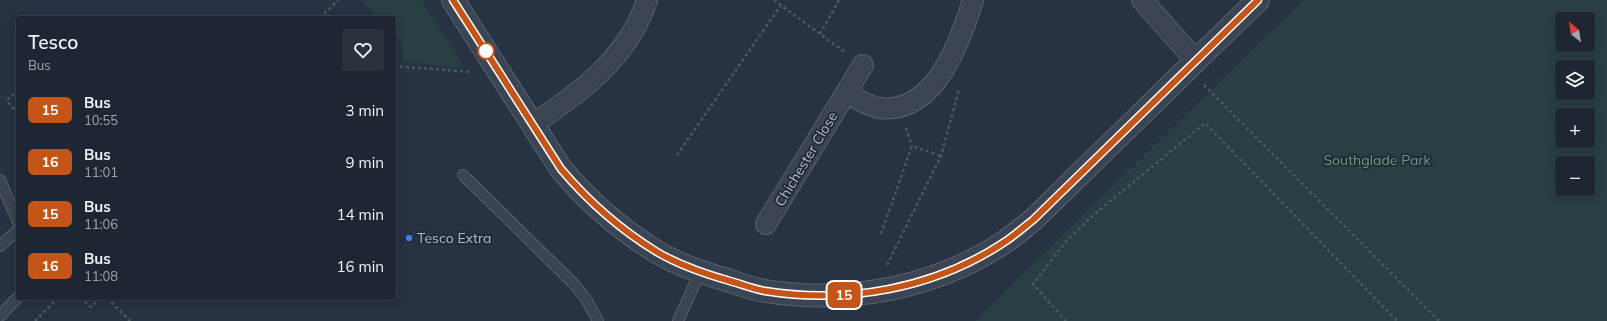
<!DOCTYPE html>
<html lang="en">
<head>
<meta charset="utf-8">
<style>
  :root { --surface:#1d2632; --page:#2a323e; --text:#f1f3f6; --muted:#a0a5ac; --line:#3b434d }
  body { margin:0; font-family:Mulish,sans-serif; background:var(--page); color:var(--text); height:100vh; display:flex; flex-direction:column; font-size:15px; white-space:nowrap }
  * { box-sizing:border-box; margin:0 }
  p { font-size:13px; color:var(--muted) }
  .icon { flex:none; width:22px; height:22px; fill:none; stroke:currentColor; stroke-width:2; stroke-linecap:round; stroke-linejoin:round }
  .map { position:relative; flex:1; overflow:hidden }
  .details { position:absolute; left:16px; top:16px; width:380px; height:284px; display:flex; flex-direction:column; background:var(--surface); border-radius:4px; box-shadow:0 2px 10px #0003,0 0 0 1px var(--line) }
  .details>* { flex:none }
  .badge { padding:0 8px; border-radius:6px; font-size:14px; line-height:26px }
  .needle { width:26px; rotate:330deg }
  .buttons { position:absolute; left:1555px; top:12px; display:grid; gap:8px }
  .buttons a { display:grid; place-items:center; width:40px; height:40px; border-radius:4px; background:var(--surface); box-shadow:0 2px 10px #0003,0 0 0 1px var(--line); font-size:20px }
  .map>.badge { position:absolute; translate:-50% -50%; box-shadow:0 0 0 2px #fff }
  .round { display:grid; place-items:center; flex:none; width:42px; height:42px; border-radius:4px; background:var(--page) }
  .overview { display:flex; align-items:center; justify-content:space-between; height:68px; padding:0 12px }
  h1 { font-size:19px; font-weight:600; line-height:30px }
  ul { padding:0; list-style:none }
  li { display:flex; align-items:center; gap:12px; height:52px; padding:0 12px }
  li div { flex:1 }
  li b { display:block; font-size:15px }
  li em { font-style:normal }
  li .badge { min-width:44px; font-weight:700; text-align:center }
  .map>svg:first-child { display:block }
  .green { fill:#293f43; fill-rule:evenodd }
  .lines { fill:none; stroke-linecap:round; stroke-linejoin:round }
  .service-casing { stroke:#59626f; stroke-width:12 }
  .minor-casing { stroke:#59626f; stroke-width:22 }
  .tertiary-casing { stroke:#59626f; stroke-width:24 }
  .path { stroke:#475c60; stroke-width:2.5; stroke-dasharray:3 3; stroke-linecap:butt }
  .service { stroke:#3b4452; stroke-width:10 }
  .minor { stroke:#3b4452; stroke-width:20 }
  .tertiary { stroke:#3b4452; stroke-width:22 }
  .tree { fill:#4f6c61 }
  .line-casing { stroke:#fff; stroke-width:9 }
  .line { stroke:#c45417; stroke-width:6 }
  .stop-dot { fill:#fff; stroke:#c45417; stroke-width:2 }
  .shop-dot { fill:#3f7fe0; stroke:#202937; stroke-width:1.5 }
  .labels { text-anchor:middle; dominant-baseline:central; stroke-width:3.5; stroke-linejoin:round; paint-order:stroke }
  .street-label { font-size:14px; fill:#b8bfcc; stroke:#202937 }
  .park-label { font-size:14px; fill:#709c7b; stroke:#202937 }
  .poi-label { font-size:14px; fill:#b8bfcc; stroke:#202937; text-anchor:start }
</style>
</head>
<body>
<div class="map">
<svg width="1607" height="321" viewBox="0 0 1607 321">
  <rect width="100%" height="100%" fill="#273242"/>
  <g class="green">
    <path d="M361 0H421L465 68 402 62 401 41 394 34V18H378Z"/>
    <path d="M1303 0H1607V321H975ZM1562 19H1588V45H1562ZM1562 67H1588V93H1562ZM1562 115H1588V141H1562ZM1562 163H1588V189H1562Z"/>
  </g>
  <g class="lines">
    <g class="service-casing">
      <g id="service">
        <path d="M463 175 573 283 586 299 598 321"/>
        <path d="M0 180 18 222"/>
        <path d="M0 246 18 230"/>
        <path d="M0 316 18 297"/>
        <path d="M678 321 700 272"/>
      </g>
    </g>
    <g class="minor-casing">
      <g id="minor">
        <path d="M1142 0 1196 61"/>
        <path d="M846 93C856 98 868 106 879 108 935 115 960 42 973 0"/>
        <path d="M533 124C580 93 629 57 647 0"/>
        <path d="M766 224 863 65"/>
      </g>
    </g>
    <g class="tertiary-casing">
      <path id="tertiary" d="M453 0 561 169C588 201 621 230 657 252 678 265 703 273 727 280 739 284 752 289 765 291 847 304 933 289 1003 243 1014 236 1024 227 1034 219L1258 0"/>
    </g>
    <g class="path">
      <path d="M774 0 846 53"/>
      <path d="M320 18 338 0"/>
      <path d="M820 34 839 0"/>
      <path d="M394 66 471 72"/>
      <path d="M1204 85 1439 321"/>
      <path d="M14 94 7 100 18 115"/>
      <path d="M906 128 912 146"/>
      <path d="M677 155 781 5"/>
      <path d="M881 234 912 146 941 156"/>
      <path d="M887 265 941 156 959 89"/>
      <path d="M80 298 91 307 100 298"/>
      <path d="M107 298 130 321"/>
      <path d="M35 321 58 298"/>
      <path d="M1066 321 1033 284 1064 244 1090 218 1205 123 1397 321"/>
    </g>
    <use href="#service" class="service"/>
    <use href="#minor" class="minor"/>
    <use href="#tertiary" class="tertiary"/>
  </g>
  <circle class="tree" cx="1363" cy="163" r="6"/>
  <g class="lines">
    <g class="line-casing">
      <path id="line" d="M453 0 561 169C588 201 621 230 657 252 679 265 705 274 730 281 741 284 753 289 765 291 847 304 933 289 1003 243 1014 236 1024 227 1034 219L1258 0"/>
    </g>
    <use href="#line" class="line"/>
  </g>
  <circle class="stop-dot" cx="486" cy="51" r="8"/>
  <circle class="shop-dot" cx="409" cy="238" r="4"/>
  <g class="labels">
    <g class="street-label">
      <text transform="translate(806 159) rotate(-59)">Chichester Close</text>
    </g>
    <g class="park-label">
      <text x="1377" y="160">Southglade Park</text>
    </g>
    <g class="poi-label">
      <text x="417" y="238">Tesco Extra</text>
    </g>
  </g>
</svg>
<div class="buttons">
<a><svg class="needle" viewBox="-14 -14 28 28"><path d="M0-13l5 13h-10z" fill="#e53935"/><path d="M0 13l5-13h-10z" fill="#a0a5ac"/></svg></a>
<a><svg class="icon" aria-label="layers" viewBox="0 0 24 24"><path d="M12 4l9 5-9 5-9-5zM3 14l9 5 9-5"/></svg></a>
<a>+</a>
<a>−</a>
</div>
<b class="badge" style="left:844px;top:295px;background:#c45417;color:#fff">15</b>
<section class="details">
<div class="overview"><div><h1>Tesco</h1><p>Bus</p></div><a class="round"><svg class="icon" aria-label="heart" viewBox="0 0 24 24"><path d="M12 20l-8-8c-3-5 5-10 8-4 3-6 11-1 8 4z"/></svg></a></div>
<ul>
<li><span class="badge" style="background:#c45417;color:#fff">15</span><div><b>Bus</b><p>10:55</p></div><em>3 min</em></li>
<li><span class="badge" style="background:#c45417;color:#fff">16</span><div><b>Bus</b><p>11:01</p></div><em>9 min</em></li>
<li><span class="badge" style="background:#c45417;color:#fff">15</span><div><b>Bus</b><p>11:06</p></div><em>14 min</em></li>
<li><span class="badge" style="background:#c45417;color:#fff">16</span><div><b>Bus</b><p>11:08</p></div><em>16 min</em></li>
</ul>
</section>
</div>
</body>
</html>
